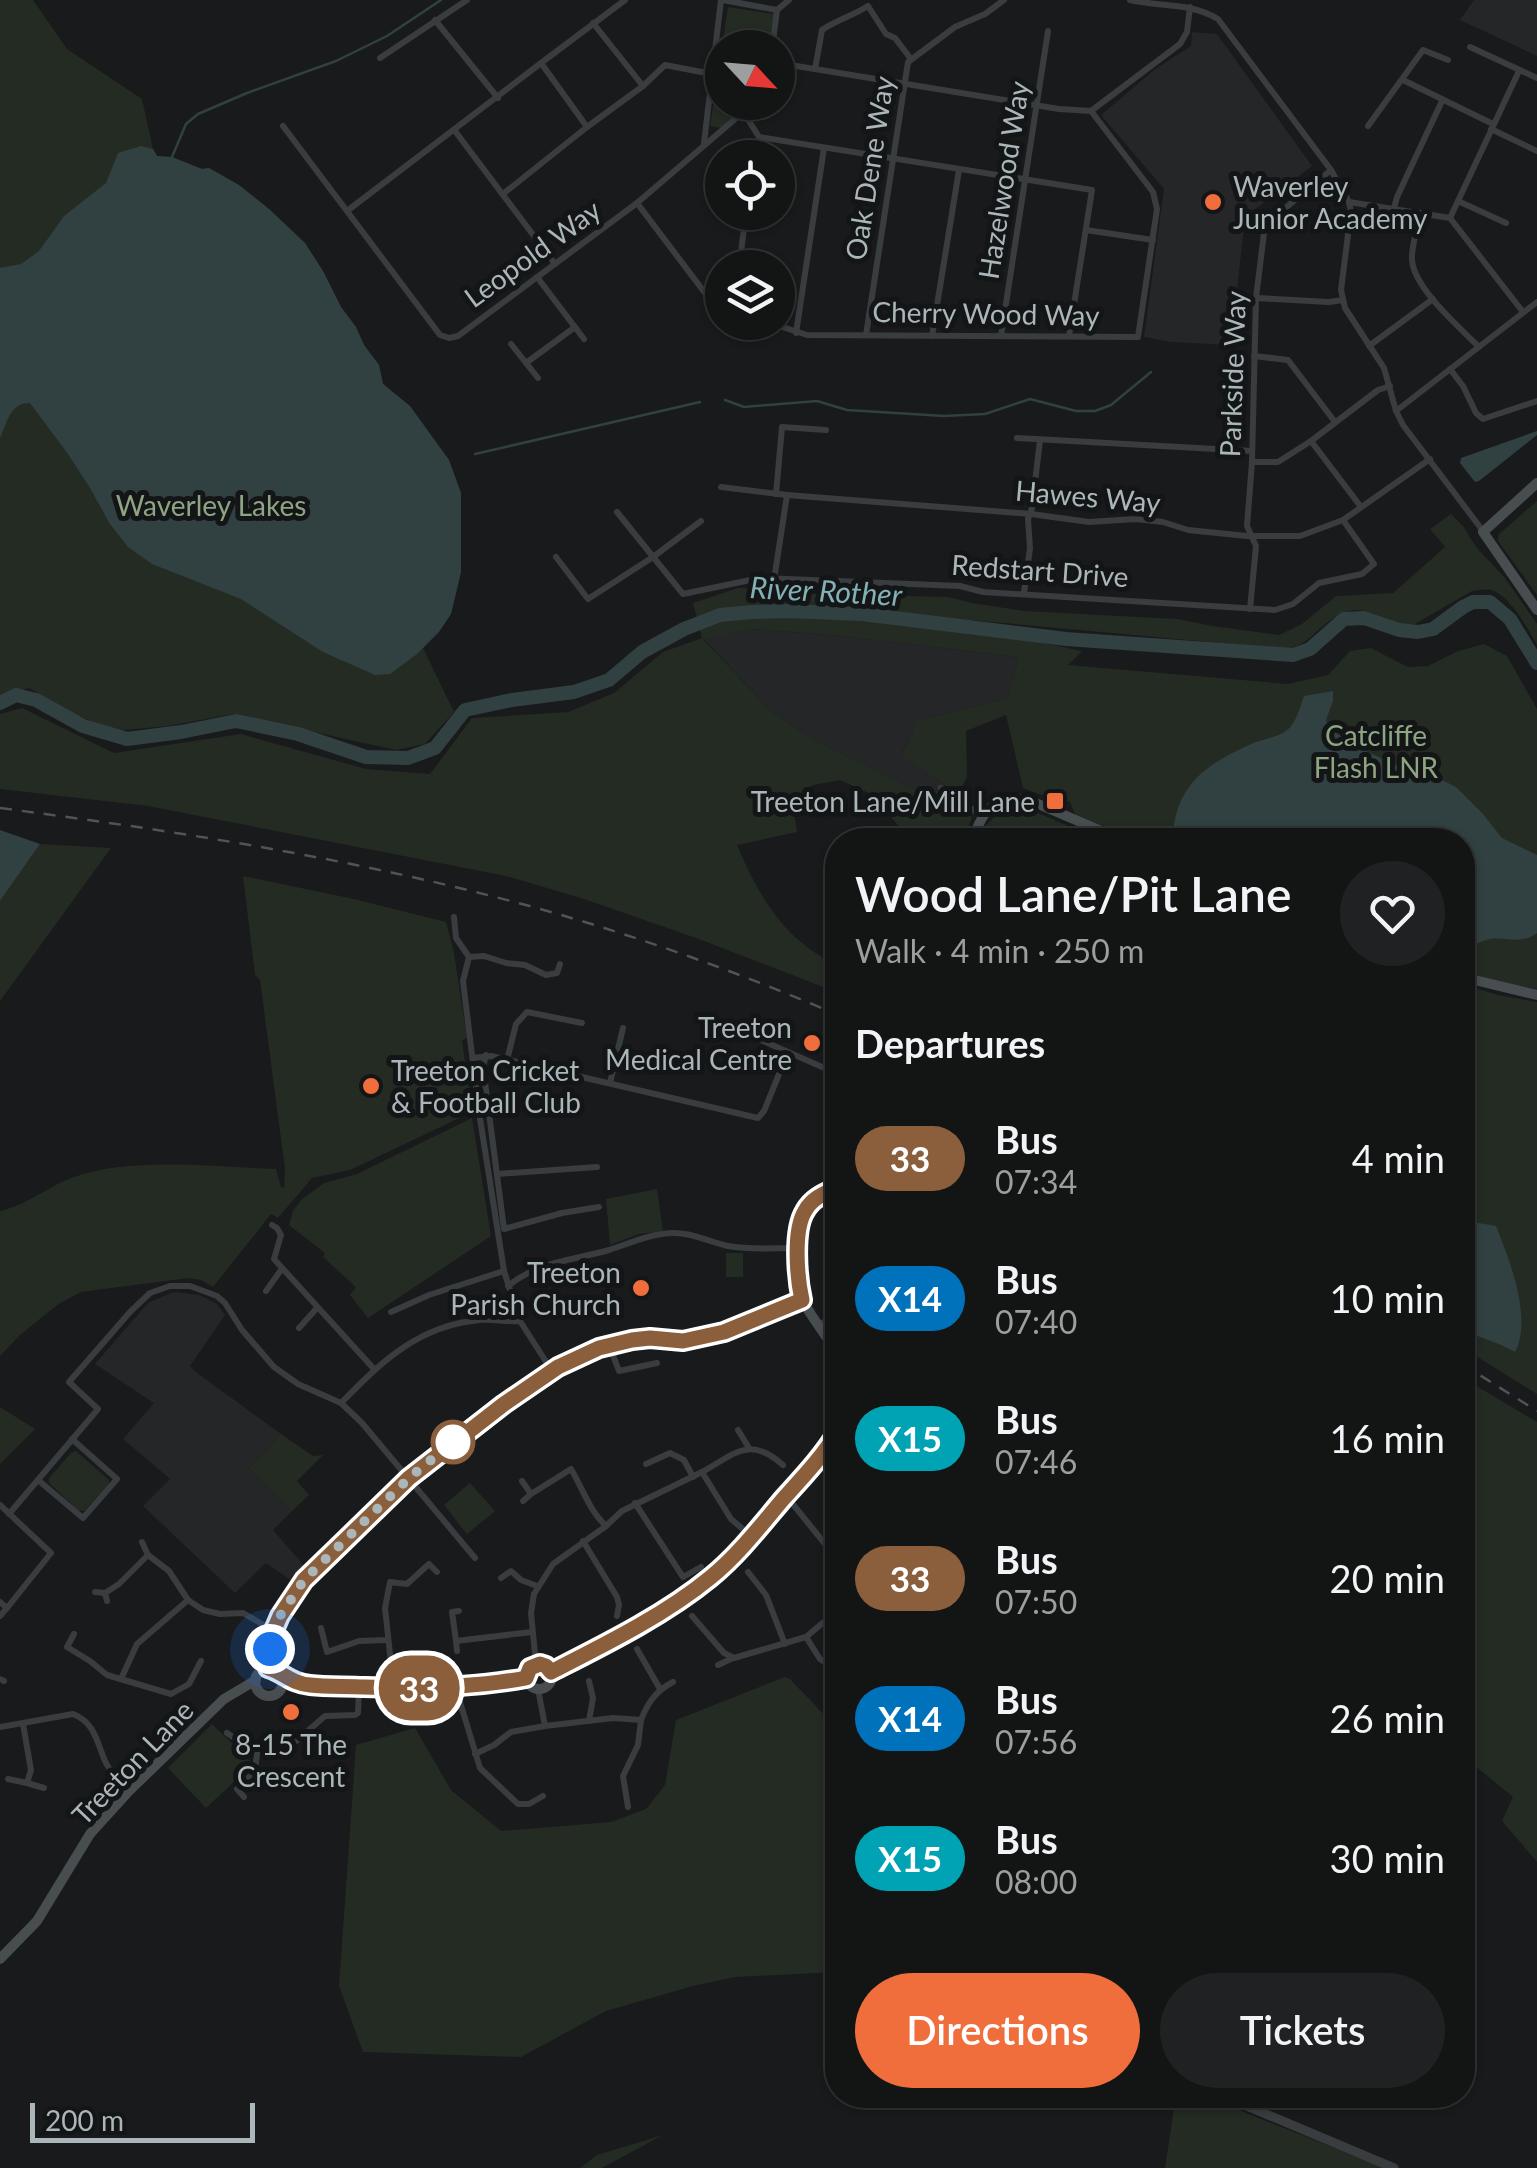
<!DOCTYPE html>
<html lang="en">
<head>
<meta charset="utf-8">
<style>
  :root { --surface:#131414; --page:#202122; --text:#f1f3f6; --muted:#9d9ea0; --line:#323334; --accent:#ef6e3c }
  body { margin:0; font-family:Lato,sans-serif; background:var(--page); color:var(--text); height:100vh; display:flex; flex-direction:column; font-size:38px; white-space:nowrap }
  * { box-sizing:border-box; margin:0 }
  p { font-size:32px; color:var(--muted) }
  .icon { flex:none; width:55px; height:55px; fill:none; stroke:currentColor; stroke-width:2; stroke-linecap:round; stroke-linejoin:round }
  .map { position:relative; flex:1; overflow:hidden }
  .side { position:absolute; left:825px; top:828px; width:650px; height:1280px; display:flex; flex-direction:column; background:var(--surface); border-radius:40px; box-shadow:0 2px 8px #0004,0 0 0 2px var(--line) }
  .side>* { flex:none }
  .badge { padding:0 20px; border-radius:32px; font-size:35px; line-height:65px }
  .needle { width:65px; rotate:116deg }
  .tools { position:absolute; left:705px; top:30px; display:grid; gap:20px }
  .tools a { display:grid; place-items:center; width:90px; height:90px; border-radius:50%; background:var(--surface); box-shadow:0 2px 8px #0004,0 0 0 2px var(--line); font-size:50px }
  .scale { position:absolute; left:30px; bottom:25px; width:225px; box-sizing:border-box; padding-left:10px; border:5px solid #abb6ba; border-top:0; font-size:28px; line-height:35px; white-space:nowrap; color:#abb6ba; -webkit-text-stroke:8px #141516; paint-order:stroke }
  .you { position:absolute; width:50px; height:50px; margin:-25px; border:8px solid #fff; border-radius:50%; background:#1a73e8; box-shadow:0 0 0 15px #1a73e833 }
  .map>.badge { position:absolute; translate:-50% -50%; box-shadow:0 0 0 5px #fff }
  h2 { padding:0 30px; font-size:38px; line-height:90px }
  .round { display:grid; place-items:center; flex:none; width:105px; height:105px; border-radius:52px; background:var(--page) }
  .overview { display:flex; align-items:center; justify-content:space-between; height:170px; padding:0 30px }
  h1 { font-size:48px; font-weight:600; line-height:75px }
  .action { display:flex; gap:20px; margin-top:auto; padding:20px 30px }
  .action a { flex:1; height:115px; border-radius:60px; background:var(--accent); color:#fff; font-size:40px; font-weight:600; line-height:115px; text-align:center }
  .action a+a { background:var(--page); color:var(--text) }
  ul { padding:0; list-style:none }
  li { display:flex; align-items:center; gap:30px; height:140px; padding:0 30px }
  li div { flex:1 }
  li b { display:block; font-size:38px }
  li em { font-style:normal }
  li .badge { min-width:110px; font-weight:700; text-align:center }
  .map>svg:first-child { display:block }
  .built { fill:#252628 }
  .green { fill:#242b23 }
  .water { fill:#314041 }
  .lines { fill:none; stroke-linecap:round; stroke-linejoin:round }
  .stream { stroke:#314041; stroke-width:2.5 }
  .river { stroke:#314041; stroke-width:14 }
  .minor { stroke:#3a3d40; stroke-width:6 }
  .tertiary { stroke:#3a3d40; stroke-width:9 }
  .secondary { stroke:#484d50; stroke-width:10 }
  .rail { stroke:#4f5457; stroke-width:2.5; stroke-dasharray:12 10; stroke-linecap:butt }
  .line-casing { stroke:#fff; stroke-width:22 }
  .line { stroke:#8b5e3c; stroke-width:15 }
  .walk { stroke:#abb6ba; stroke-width:10; stroke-dasharray:0 18 }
  .poi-dot { fill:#ef6e3c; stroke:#141516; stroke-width:4 }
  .stop-dot { fill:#fff; stroke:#8b5e3c; stroke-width:5 }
  .labels { text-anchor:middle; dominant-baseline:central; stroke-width:10; stroke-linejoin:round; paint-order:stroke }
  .street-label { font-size:28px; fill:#abb6ba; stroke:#141516 }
  .poi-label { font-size:28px; fill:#abb6ba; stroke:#141516; text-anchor:end }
  .park-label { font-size:28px; fill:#8ea583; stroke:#141516 }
  .water-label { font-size:30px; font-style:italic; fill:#83b0b4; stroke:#141516 }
</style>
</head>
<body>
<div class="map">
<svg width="1537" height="2168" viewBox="0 0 1537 2168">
  <rect width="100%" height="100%" fill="#191a1b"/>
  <g class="built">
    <path d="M1474 0H1537V56L1460 20Z"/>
    <path d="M1192 32 1217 34 1312 166 1245 217 1231 345 1172 342 1144 337 1164 189 1101 115 1154 70 1191 46Z"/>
    <path d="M751 629 843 636 1019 657 1007 699 920 720 901 754 962 797 956 810 820 743 772 712 703 638Z"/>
    <path d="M173 1292 199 1295 217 1304 225 1315 190 1366 197 1373 281 1434 249 1468 292 1511 273 1530 307 1569 295 1583 266 1563 235 1593 143 1506 170 1479 123 1439 154 1403 95 1364 148 1303Z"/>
  </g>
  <g class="green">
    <path d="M0 0H33L67 49 142 99 153 149 157 156 172 157 202 169 209 168 239 185 269 209 305 243 323 271 341 307 356 327 364 345 379 365 383 384 410 406 449 460 461 493V572L451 614 423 648 454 712 425 744 396 750 233 714 168 726 114 731 74 714 29 688 0 696Z"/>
    <path d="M728 7 774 14 768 47 722 48V102L752 103 721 128 710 126Z"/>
    <path d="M1537 501V595L1498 541 1499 534Z"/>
    <path d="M1451 514 1463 526 1476 547 1505 578 1537 624V645C1527 628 1514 602 1496 592 1489 588 1480 590 1472 591L1406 629C1361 608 1353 598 1313 635 1304 643 1298 647 1285 649L971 620 969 634 1039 642 1082 651 1068 665 1288 684 1328 675 1350 651 1371 648 1408 667 1428 666 1458 651 1484 644 1507 656 1537 709V989L1488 980 1463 972 1462 840H1136L1075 814 1070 801 1063 803 1023 788 1006 715 966 731 967 777 958 794 901 755 919 720 1007 699 1019 657 843 636 751 629 703 639 772 712 820 743 972 817 964 840H934L900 828 873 795 840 780 813 785 792 800 797 832 737 845C758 895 786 943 837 964L836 992 699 939 581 898 506 876 148 806 0 789V714L22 708 114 753 241 734 366 769 430 774 472 718 568 712 614 693 663 652 702 638 693 603 738 588 818 594 948 597 972 603 1024 611 1178 619 1212 626 1279 635 1302 624 1336 596 1393 593 1445 547 1430 529Z"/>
    <path d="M1003 809 1031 810 1101 840H980L985 826Z"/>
    <path d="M40 844 111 848 0 1001V901Z"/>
    <path d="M243 876 354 899 446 922 454 953 467 1038 462 1040 472 1112 350 1170 312 1178 278 1218 271 1214 213 1287 201 1280 188 1278 81 1292 57 1305 19 1336 0 1356V1211C27 1205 46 1188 71 1178 129 1156 214 1167 276 1169L281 1187 284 1188 285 1169 260 980 255 975Z"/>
    <path d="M1462 984 1498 995 1537 1002V1394L1463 1348Z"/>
    <path d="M472 1118 491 1236 368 1318 350 1295 356 1287 323 1257 325 1253 289 1225 293 1211 301 1200 324 1183 357 1174Z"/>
    <path d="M657 1189 663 1231 639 1234 610 1245 606 1199Z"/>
    <rect x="726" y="1253" width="17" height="24"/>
    <path d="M1463 1378 1537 1422V1862L1502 1821 1513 1797 1463 1756Z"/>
    <path d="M0 1407 35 1429 0 1464Z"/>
    <path d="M281 1434 313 1456 323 1455 297 1481 309 1495 292 1511 249 1468Z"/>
    <path d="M76 1451 109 1480 108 1485 84 1511 78 1510 49 1483V1478L71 1453Z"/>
    <path d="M470 1483 495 1511 467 1534 444 1505Z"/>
    <path d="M785 1677 790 1679 831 1722H837V1972L735 1977 693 1986 606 2011 521 2057 363 2052 339 1986 356 1745 415 1728 451 1790 501 1831 611 1822 646 1809 665 1785 676 1720Z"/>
    <path d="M212 1724 253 1764 206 1808 168 1768Z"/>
    <path d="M1165 2095H1206L1246 2113 1385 2168H1165L1174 2108Z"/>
    <path d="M663 2135 602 2168H580L597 2155Z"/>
  </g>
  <g class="water">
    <path d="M141 146 153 149 157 156 172 157 202 169 209 168 239 185 269 209 305 243 323 271 341 307 356 327 364 345 379 365 383 384 410 406 449 460 461 493V572L451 614 439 632 417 654 390 674 375 675 323 652 241 599 152 564 128 547 110 524 90 488 68 454 30 403C10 402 7 423 0 438V268L21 264 39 251 64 216 106 183 118 153Z"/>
    <path d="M1537 431V435L1479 481 1475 482 1460 463 1461 458Z"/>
    <path d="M1333 691V701L1326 720 1329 728 1354 745 1393 764 1432 775 1456 787 1483 814 1502 838 1537 855V933C1521 946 1504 935 1486 940 1478 942 1470 948 1463 952L1462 840H1186L1173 834C1177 784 1207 764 1249 745 1261 739 1276 738 1286 731 1296 724 1300 707 1304 696Z"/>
    <path d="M0 830 40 844 0 901Z"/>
    <path d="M1468 1212 1473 1222 1496 1226C1509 1259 1533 1318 1515 1352 1498 1342 1480 1338 1463 1330L1462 1213Z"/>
  </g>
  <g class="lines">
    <g class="stream">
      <path d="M172 157 186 124 198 114 247 93 336 61 387 36 441 0"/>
      <path d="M725 400 744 407 817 401 847 410 944 416 985 414 1030 399 1076 411H1095L1111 405 1151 372"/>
      <path d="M475 454 700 402"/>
    </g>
    <path class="river" d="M0 703 16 695 36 700 83 726 127 739 181 732 236 721 298 734 366 757 408 758 435 748 465 710 512 700 574 692 609 680 642 652 684 629 720 615 752 612 787 611 862 614 1066 639 1293 655 1310 649 1344 619 1364 618 1399 630 1418 632 1433 629 1463 607 1473 602H1490L1510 619 1537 663"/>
    <g class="minor">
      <path d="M625 0 541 63 587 127 643 86 665 65 712 74"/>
      <path d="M723 0 777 10 789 0"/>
      <path d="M1130 0C1160 7 1190 2 1218 19L1331 170 1349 202 1351 211 1341 290 1345 308 1384 368 1396 411 1403 425 1483 531"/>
      <path d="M435 20 498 98"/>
      <path d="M593 23 643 86"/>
      <path d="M1470 47 1537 78"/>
      <path d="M772 48 777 10"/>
      <path d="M380 58 467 0"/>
      <path d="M778 63 1059 109 1091 111 1180 44 1187 32 1190 7"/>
      <path d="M815 69 822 30C837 20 852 16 868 6L886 34 895 38 911 59"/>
      <path d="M1403 80 1493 124"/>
      <path d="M744 113 759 137 1092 190 1069 336"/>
      <path d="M283 126 440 335 449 338 458 336 637 203 755 102"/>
      <path d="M1368 126 1423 50 1448 60"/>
      <path d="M1491 129 1537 151"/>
      <path d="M455 131 555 264"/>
      <path d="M704 143 721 0"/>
      <path d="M755 158 759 137"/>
      <path d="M503 194 587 127"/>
      <path d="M1458 201 1506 223"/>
      <path d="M1349 202 1450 218 1519 71"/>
      <path d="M637 203 708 297 722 298"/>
      <path d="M1394 208 1397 197 1442 101"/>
      <path d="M347 211 541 63"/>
      <path d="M1421 213C1418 228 1411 245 1412 260 1414 288 1459 327 1479 347"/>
      <path d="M1450 218 1523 312"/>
      <path d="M1086 230 1153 240"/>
      <path d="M739 268 746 212"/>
      <path d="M537 277 584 339"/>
      <path d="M1256 298 1329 302 1343 300"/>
      <path d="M767 322 807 335 1138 337 1157 209 1153 192 1091 111"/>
      <path d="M796 333 824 148"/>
      <path d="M866 335 908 62 955 27 985 14 1004 0"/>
      <path d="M932 336 959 170"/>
      <path d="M1001 336 1048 31"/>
      <path d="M511 344 538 378"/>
      <path d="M1369 346 1433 299"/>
      <path d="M1254 356 1288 360 1335 422"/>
      <path d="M526 363 575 327"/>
      <path d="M1450 369 1463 386 1476 413 1483 419 1537 401"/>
      <path d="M1396 411 1537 302"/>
      <path d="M1017 438 1252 451"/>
      <path d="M1311 441 1361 507"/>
      <path d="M1252 462H1278L1311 441 1378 390 1390 386"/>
      <path d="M721 487 787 495 1031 514 1089 522 1136 519 1163 522 1188 530 1247 536H1300L1343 520 1430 459"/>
      <path d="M776 494 782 427 826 430"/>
      <path d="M617 512 683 594 760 578 960 586 983 592 1275 610 1293 604 1319 583 1362 574 1374 564 1343 520"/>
      <path d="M556 557 588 599 653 557 701 521"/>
      <path d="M774 580 787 495"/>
      <path d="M1024 593 1030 548 1028 519 1032 508 1040 440"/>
      <path d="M1250 609 1256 546 1247 526 1252 462 1256 298 1265 225 1331 170"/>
      <path d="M941 788 982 816"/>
      <path d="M454 917 456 938 469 957 463 981 479 1112 504 1271 520 1321 552 1371"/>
      <path d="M469 957 484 956 506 963 525 965 546 975 557 973 560 964"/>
      <path d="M752 1036 838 1074"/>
      <path d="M486 1055 483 1067 504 1229 562 1213 599 1207"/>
      <path d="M473 1058 491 1056 758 1118 764 1111 788 1052"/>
      <path d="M507 1060 516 1024 527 1012 582 1023"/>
      <path d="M610 1083 623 1028"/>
      <path d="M497 1174 597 1167"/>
      <path d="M272 1225 277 1228 281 1235 274 1259 374 1369"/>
      <path d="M508 1286C537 1262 574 1260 609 1250 631 1243 651 1233 675 1233 693 1233 710 1242 728 1246 751 1250 774 1248 797 1248"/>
      <path d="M266 1291 281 1270"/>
      <path d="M391 1312 429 1295 504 1271"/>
      <path d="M819 1324 838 1316"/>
      <path d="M299 1328 317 1308"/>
      <path d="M609 1345 619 1371 657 1363"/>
      <path d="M341 1403C381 1362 419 1325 480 1320 493 1319 506 1322 520 1321"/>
      <path d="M738 1430 749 1448"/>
      <path d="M646 1464 670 1453 684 1460 693 1477"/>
      <path d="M702 1472C735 1454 749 1435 783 1465"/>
      <path d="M38 1480 83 1518 117 1479 72 1439"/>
      <path d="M522 1481 531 1494 571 1469C583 1489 589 1510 606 1526"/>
      <path d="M787 1497 838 1560"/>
      <path d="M523 1501 531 1494"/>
      <path d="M635 1503 683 1577 701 1567"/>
      <path d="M0 1505 51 1553 7 1608 0 1602"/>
      <path d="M9 1514 98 1409 69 1382 130 1312 150 1293 170 1286H190L217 1296 225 1303 242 1330 274 1367 298 1384 341 1403 362 1423 475 1558"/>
      <path d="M583 1541 617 1597 619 1605 617 1616"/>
      <path d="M142 1542 148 1555"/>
      <path d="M748 1572 766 1595 785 1644"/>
      <path d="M501 1578 511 1571 521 1580 537 1586"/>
      <path d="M95 1592 105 1593"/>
      <path d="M107 1601 105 1593 119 1584 148 1555 169 1571 188 1600 203 1610 220 1614 243 1613 274 1631"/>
      <path d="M459 1611 452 1612 456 1641 532 1632"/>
      <path d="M0 1616 7 1608"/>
      <path d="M692 1616 724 1653 734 1658 806 1637 825 1621 838 1602"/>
      <path d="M321 1628 327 1652 359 1641 388 1640"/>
      <path d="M74 1634 67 1647 90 1661 107 1675 171 1694 189 1684 201 1661"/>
      <path d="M806 1637 820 1659 831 1666 838 1676"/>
      <path d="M456 1641 457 1651"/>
      <path d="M637 1649 660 1689"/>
      <path d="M536 1664 531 1613 534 1594 553 1564 606 1526 622 1511 702 1472 731 1519 751 1536"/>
      <path d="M718 1665 733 1658"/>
      <path d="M0 1679 4 1681"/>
      <path d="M121 1679 137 1644 188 1600"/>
      <path d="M589 1681 593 1698 589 1721"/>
      <path d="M389 1686 391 1663 385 1608 390 1582 407 1584 429 1564 437 1572"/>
      <path d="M434 1703 460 1702 480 1768 518 1804H529L543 1796"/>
      <path d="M545 1726 613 1718 641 1720C648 1702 656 1691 673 1682"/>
      <path d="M0 1727 73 1714C96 1723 97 1744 106 1763 112 1775 119 1782 128 1790"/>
      <path d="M227 1733 240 1742 258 1746"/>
      <path d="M475 1754 494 1745 511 1732 545 1726 538 1689"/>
      <path d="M8 1779 27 1783 31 1770 23 1724"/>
      <path d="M27 1783 44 1788"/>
      <path d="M244 1797 237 1789 255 1771 258 1746 264 1743 295 1742 325 1716 355 1715 358 1713 359 1688"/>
      <path d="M628 1807 623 1776 638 1745 641 1720"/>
    </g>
    <g class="tertiary">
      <path d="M269 1668 274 1631 280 1616 304 1580 409 1478 503 1404 552 1371 599 1348 632 1340 649 1338 683 1341 724 1331 802 1300"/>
      <path d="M1221 2095 1394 2168"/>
    </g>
    <g class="secondary">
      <path d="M1537 483 1483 532 1537 610"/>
      <path d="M973 840C982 809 997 793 1031 801L1123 840"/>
      <path d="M1462 977 1537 995"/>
      <path d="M838 1187C826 1192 813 1198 806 1209 795 1225 794 1284 803 1301 812 1318 827 1337 838 1354"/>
      <circle cx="539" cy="1676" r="13"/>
      <circle cx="269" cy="1682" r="14"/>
      <path d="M551 1672 666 1608 714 1575 786 1496 830 1445 838 1432"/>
      <path d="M283 1678C311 1687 339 1686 368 1687 422 1689 474 1688 526 1678"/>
      <path d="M0 1959 37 1921 90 1834 129 1791 224 1699 256 1680"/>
    </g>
    <g class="rail">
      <path d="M0 808C176 831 351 858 522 904 629 933 736 971 838 1015"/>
      <path d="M1462 1364 1537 1411"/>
    </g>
  </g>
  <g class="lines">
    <g class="line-casing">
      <path id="line" d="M838 1187C825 1193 812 1198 805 1211 793 1230 797 1278 802 1300L724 1332 683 1341 650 1338 632 1340 599 1348 558 1367 504 1404 409 1478 304 1580 280 1616 274 1630 268 1668C283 1672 290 1683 310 1685 327 1687 346 1686 364 1687 419 1689 472 1688 526 1678L530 1668 540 1664 546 1666 551 1672C604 1645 665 1615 711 1577 739 1554 761 1525 784 1498 803 1477 823 1456 838 1431"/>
    </g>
    <use href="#line" class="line"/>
    <path class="walk" d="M270 1649 280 1616 304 1580 409 1478 453 1442"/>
  </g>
  <g class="poi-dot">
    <circle cx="1213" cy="202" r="10"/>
    <rect x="1045" y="791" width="20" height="20" rx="5"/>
    <circle cx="812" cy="1043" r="10"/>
    <circle cx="371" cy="1086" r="10"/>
    <circle cx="641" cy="1288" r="10"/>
    <circle cx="291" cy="1712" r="10"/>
  </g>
  <circle class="stop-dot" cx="453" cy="1442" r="20"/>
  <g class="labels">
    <g class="street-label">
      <text transform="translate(869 168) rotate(-81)">Oak Dene Way</text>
      <text transform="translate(1003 180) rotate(-81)">Hazelwood Way</text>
      <text transform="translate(532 253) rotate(-36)">Leopold Way</text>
      <text transform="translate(986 313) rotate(1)">Cherry Wood Way</text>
      <text transform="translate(1232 374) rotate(-88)">Parkside Way</text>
      <text transform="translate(1088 496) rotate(5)">Hawes Way</text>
      <text transform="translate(1040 570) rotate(4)">Redstart Drive</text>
      <text transform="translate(132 1762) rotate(-46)">Treeton Lane</text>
    </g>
    <g class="poi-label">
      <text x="1233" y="186" text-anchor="start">Waverley<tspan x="1233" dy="32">Junior Academy</tspan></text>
      <text x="1035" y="801">Treeton Lane/Mill Lane</text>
      <text x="792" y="1027">Treeton<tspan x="792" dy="32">Medical Centre</tspan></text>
      <text x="391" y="1070" text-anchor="start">Treeton Cricket<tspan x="391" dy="32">&amp; Football Club</tspan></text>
      <text x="621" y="1272">Treeton<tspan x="621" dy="32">Parish Church</tspan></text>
      <text x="291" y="1744" text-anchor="middle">8-15 The<tspan x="291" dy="32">Crescent</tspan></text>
    </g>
    <g class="park-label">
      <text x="211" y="505">Waverley Lakes</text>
      <text x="1376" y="735">Catcliffe<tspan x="1376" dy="32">Flash LNR</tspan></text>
    </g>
    <g class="water-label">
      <text transform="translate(826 590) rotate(3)">River Rother</text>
    </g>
  </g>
</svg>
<div class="tools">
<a><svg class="needle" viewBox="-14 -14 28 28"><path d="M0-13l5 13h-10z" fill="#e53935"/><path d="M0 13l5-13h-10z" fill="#9d9ea0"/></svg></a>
<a><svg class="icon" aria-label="locate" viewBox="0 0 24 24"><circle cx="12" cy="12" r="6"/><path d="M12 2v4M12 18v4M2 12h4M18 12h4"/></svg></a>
<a><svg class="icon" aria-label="layers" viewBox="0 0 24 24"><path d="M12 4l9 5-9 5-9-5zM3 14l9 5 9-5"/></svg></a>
</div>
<div class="scale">200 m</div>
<div class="you" style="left:270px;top:1649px"></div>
<b class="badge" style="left:419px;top:1688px;background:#8b5e3c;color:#fff">33</b>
<section class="side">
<div class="overview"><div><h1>Wood Lane/Pit Lane</h1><p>Walk · 4 min · 250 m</p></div><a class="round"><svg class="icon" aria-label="heart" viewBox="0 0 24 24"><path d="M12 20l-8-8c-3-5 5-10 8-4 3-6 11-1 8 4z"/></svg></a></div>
<h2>Departures</h2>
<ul>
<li><span class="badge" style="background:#8b5e3c;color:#fff">33</span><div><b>Bus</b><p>07:34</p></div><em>4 min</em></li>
<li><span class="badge" style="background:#0072bc;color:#fff">X14</span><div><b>Bus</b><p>07:40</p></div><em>10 min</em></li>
<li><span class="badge" style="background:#00a3b4;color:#fff">X15</span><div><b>Bus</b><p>07:46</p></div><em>16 min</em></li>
<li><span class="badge" style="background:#8b5e3c;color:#fff">33</span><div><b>Bus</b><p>07:50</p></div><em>20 min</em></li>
<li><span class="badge" style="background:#0072bc;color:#fff">X14</span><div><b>Bus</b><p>07:56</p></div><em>26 min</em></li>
<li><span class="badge" style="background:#00a3b4;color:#fff">X15</span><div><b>Bus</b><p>08:00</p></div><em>30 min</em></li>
</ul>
<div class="action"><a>Directions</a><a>Tickets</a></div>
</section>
</div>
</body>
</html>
